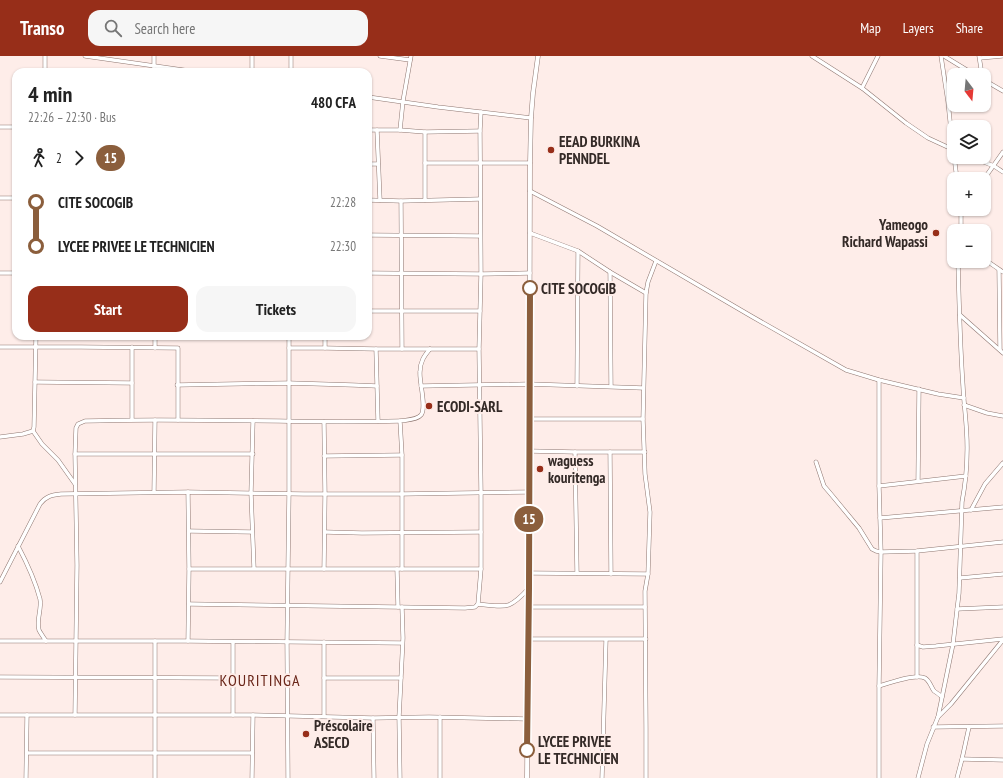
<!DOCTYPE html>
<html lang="en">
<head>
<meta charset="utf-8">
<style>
  :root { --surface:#fff; --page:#f6f6f6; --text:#222; --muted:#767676; --accent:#972e19 }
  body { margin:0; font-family:"PT Sans Narrow",sans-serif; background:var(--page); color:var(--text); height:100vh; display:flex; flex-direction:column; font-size:15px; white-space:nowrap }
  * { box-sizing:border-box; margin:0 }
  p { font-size:13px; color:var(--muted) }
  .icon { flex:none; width:22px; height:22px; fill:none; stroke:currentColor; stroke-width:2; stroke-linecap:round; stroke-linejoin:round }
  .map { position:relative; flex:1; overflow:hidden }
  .sheet { position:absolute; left:12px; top:12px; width:360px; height:272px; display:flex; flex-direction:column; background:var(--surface); border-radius:12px; box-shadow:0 1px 3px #0004 }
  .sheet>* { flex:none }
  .badge { padding:0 8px; border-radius:13px; font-size:14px; line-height:26px }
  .needle { width:26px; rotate:164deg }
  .fabs { position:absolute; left:947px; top:12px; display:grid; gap:8px }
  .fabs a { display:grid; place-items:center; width:44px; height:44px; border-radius:8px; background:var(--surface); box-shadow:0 1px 3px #0004; font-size:20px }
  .map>.badge { position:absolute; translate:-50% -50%; box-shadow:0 0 0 2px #fff }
  .legs { display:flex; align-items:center; gap:6px; height:44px; padding:0 16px; font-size:13px }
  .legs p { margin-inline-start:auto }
  .head { display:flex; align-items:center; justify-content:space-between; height:68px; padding:0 16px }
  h1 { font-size:22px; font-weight:700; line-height:30px }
  .button { display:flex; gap:8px; margin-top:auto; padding:8px 16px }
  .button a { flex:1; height:46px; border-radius:12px; background:var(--accent); color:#fff; font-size:16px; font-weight:700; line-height:46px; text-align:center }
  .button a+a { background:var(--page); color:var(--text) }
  ul { padding:0 16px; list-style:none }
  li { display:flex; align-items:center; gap:14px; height:44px; font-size:15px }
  li i { display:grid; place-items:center; width:6px; height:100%; margin:0 5px; background:currentColor }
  li i::after { content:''; width:10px; height:10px; margin:-5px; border:3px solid; border-radius:50%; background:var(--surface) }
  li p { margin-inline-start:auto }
  li:first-child i { background:linear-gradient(#0000 50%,currentColor 0) }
  li:last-child i { background:linear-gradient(currentColor 50%,#0000 0) }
  header { display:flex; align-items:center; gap:24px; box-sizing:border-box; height:56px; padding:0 20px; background:var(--accent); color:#fff }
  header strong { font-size:19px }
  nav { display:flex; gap:22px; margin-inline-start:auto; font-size:14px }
  .search { width:280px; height:36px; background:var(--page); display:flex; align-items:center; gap:10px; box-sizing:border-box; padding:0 14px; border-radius:12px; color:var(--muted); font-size:15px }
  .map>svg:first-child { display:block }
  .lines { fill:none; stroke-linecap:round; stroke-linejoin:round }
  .minor-casing { stroke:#8f7771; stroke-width:4.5 }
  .tertiary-casing { stroke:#8f7771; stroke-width:5 }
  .minor { stroke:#fff; stroke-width:3.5 }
  .tertiary { stroke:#fff; stroke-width:4 }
  .line-1-casing { stroke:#fff; stroke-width:9 }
  .line-1 { stroke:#8b5e3c; stroke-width:6 }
  .poi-dot { fill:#972e19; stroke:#feede9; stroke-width:1.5 }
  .stop-1-dot { fill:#fff; stroke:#8b5e3c; stroke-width:2 }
  .labels { text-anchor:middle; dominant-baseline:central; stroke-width:4; stroke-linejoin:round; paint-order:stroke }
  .poi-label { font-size:15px; font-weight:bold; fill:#342a27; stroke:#feede9; text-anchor:start }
  .stop-label { font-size:15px; font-weight:bold; fill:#342a27; stroke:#feede9; text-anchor:start }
  .neighbourhood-label { font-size:16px; letter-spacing:1px; fill:#6a2619; stroke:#feede9 }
</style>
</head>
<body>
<header>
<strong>Transo</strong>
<div class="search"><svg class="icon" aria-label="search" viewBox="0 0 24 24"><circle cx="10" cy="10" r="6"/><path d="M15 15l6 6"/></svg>Search here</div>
<nav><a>Map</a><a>Layers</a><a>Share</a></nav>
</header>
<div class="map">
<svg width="1003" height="722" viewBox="0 0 1003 722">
  <rect width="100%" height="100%" fill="#feede9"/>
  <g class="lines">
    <g class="minor-casing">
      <g id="minor">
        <path d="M85 0 197 16"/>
        <path d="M380 0 410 4"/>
        <path d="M812 0 862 32 906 67 928 82 954 94"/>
        <path d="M941 0 948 46 953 93 957 123"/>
        <path d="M944 0 975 19"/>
        <path d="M979 0 982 19"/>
        <path d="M980 2 1002 0"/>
        <path d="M45 16V0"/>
        <path d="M154 16V0"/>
        <path d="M252 16V0"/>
        <path d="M291 16V0"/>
        <path d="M984 24 1003 35"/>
        <path d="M862 32 878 0"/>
        <path d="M368 41 438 51 531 62"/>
        <path d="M0 71H16"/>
        <path d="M368 74H400L425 76 480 75"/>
        <path d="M377 74 380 144"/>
        <path d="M400 74 403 45 411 0"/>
        <path d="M971 101 994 110 1003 116"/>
        <path d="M425 107H530"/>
        <path d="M368 108H378"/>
        <path d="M984 123 1003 96"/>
        <path d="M530 135 597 170 751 260 846 314 879 324 938 338 964 342"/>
        <path d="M0 142H16"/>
        <path d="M368 144 401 145 480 143"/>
        <path d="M425 144V76"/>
        <path d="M401 145 402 293"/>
        <path d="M961 175V153"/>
        <path d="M530 177 578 195 610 216 646 237"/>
        <path d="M368 179 480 180"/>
        <path d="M984 203 1003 216"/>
        <path d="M999 214 1000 294"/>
        <path d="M610 216 611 330"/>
        <path d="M0 217H16"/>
        <path d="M368 217 481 218 530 217"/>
        <path d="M368 255H480"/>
        <path d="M960 259 1003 297"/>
        <path d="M36 280 34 371 33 375 42 388 58 404 75 428"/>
        <path d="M325 280V292"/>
        <path d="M0 291H81L178 292V364"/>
        <path d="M155 292V280"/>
        <path d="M289 292H325L376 293H479"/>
        <path d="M376 293 378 365"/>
        <path d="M879 324V430L881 496 879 630V722"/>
        <path d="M35 326 132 327"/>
        <path d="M177 329 289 327 353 329 377 330"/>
        <path d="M421 330 529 328 643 332"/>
        <path d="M577 330 578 195"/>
        <path d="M964 349 987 357 1003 360"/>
        <path d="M132 363V291"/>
        <path d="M529 363H643"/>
        <path d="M253 365 251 437 254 512"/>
        <path d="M324 366 325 438 324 513"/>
        <path d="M0 381 23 378 33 375"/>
        <path d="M529 395 575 396H645"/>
        <path d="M575 396 577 517"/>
        <path d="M610 396 611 518"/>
        <path d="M75 398H253"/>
        <path d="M324 400 402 399"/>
        <path d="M816 406 824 430 830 437 859 472 872 493 876 495 881 496 917 495 1003 486"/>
        <path d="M918 425 919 333"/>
        <path d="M879 430 966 420"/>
        <path d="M154 436 155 364"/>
        <path d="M971 454 985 428 1003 407"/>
        <path d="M880 462 1003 451"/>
        <path d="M189 475 252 476"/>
        <path d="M325 476 362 477 481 476"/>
        <path d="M18 490C27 507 35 524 40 543 42 553 36 564 39 574 41 578 44 582 46 585"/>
        <path d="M189 513H481"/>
        <path d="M397 513 398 551"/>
        <path d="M402 513V399L400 365C406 364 417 364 421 359 427 352 419 325 420 316 420 306 424 300 430 293"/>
        <path d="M529 517 648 518"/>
        <path d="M960 522 1003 518"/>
        <path d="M0 526 40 448C46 440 52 439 61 438L188 436 304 438H401L529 436"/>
        <path d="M189 548 465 552 475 551 478 548C507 551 509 554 529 532"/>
        <path d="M478 548 481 513V436L479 293 481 218 480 75 481 56"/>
        <path d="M529 551H645"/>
        <path d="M957 553 1003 551"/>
        <path d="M529 583H646"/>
        <path d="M0 585H188L402 587"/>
        <path d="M155 585V722"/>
        <path d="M188 585 189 513 188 436"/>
        <path d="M324 586V660"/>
        <path d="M917 589 923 591 936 590 1003 583"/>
        <path d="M0 621 232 622"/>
        <path d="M917 621V495"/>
        <path d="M324 622H401L399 661 400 722"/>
        <path d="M401 622 403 582 402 551"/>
        <path d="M879 630C889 627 916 617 925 622 930 625 931 631 934 635 937 637 940 639 942 641"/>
        <path d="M0 659H253L373 662 429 661 527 663"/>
        <path d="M75 659 77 509 75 398 76 372 78 368 85 365C190 361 295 368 400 365"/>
        <path d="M233 659V586"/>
        <path d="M938 661 951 648 1003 584"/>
        <path d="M373 662 374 722"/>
        <path d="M933 671 1003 670"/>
        <path d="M27 697H252"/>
        <path d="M962 703 1003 704"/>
        <path d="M26 722 27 659"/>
        <path d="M252 722 253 659"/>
        <path d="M288 722 287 586 289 437V280"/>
        <path d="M440 722V661"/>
        <path d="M602 722 606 584"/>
        <path d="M646 722V672L645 535 648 518 650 456 645 418 643 363 646 237 648 226 656 205"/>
        <path d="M918 722 927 688 938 661 953 588 959 537 962 446C965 430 967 413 967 397 968 375 964 352 963 330 960 288 959 247 958 205"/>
        <path d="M957 722 962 703 969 671"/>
      </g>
    </g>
    <g class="tertiary-casing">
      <path id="tertiary" d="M527 722 529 479 530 107 531 62 533 37 538 0"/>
    </g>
    <use href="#minor" class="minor"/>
    <use href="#tertiary" class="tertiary"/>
  </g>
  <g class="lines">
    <g class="line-1-casing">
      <path id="line-1" d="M527 694 529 532 530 232"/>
    </g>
    <use href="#line-1" class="line-1"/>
  </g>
  <g class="poi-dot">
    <circle cx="551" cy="94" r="4"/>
    <circle cx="936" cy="177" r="4"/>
    <circle cx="429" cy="350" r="4"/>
    <circle cx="540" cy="413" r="4"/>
    <circle cx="306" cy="678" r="4"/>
  </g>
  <g class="stop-1-dot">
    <circle cx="530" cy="232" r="7"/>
    <circle cx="527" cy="694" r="7"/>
  </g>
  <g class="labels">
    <g class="poi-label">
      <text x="559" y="85">EEAD BURKINA<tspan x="559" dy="17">PENNDEL</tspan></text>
      <text x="928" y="168" text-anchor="end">Yameogo<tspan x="928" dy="17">Richard Wapassi</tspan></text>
      <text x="437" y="350">ECODI-SARL</text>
      <text x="548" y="404">waguess<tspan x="548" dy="17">kouritenga</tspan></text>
      <text x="314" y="669">Préscolaire<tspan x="314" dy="17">ASECD</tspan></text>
    </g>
    <g class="stop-label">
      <text x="541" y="232">CITE SOCOGIB</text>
      <text x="538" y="685">LYCEE PRIVEE<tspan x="538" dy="17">LE TECHNICIEN</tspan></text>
    </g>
    <g class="neighbourhood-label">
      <text x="260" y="624">KOURITINGA</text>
    </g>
  </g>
</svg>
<div class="fabs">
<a><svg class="needle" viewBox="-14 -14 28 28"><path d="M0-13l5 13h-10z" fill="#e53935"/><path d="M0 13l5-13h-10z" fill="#767676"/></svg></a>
<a><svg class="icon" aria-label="layers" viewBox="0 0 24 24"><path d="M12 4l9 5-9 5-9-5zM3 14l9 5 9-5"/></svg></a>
<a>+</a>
<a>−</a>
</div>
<b class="badge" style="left:529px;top:463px;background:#8b5e3c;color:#fff">15</b>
<section class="sheet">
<div class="head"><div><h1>4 min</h1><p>22:26 – 22:30 · Bus</p></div><b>480 CFA</b></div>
<div class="legs"><svg class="icon" aria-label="walk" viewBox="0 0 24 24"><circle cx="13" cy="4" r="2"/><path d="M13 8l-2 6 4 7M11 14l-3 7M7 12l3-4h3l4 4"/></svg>2<svg class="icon" aria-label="forward" viewBox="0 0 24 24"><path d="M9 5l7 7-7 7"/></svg><b class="badge" style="background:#8b5e3c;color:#fff">15</b></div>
<ul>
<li><i style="color:#8b5e3c"></i><b>CITE SOCOGIB</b><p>22:28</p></li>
<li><i style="color:#8b5e3c"></i><b>LYCEE PRIVEE LE TECHNICIEN</b><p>22:30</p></li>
</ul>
<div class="button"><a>Start</a><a>Tickets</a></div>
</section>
</div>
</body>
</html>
